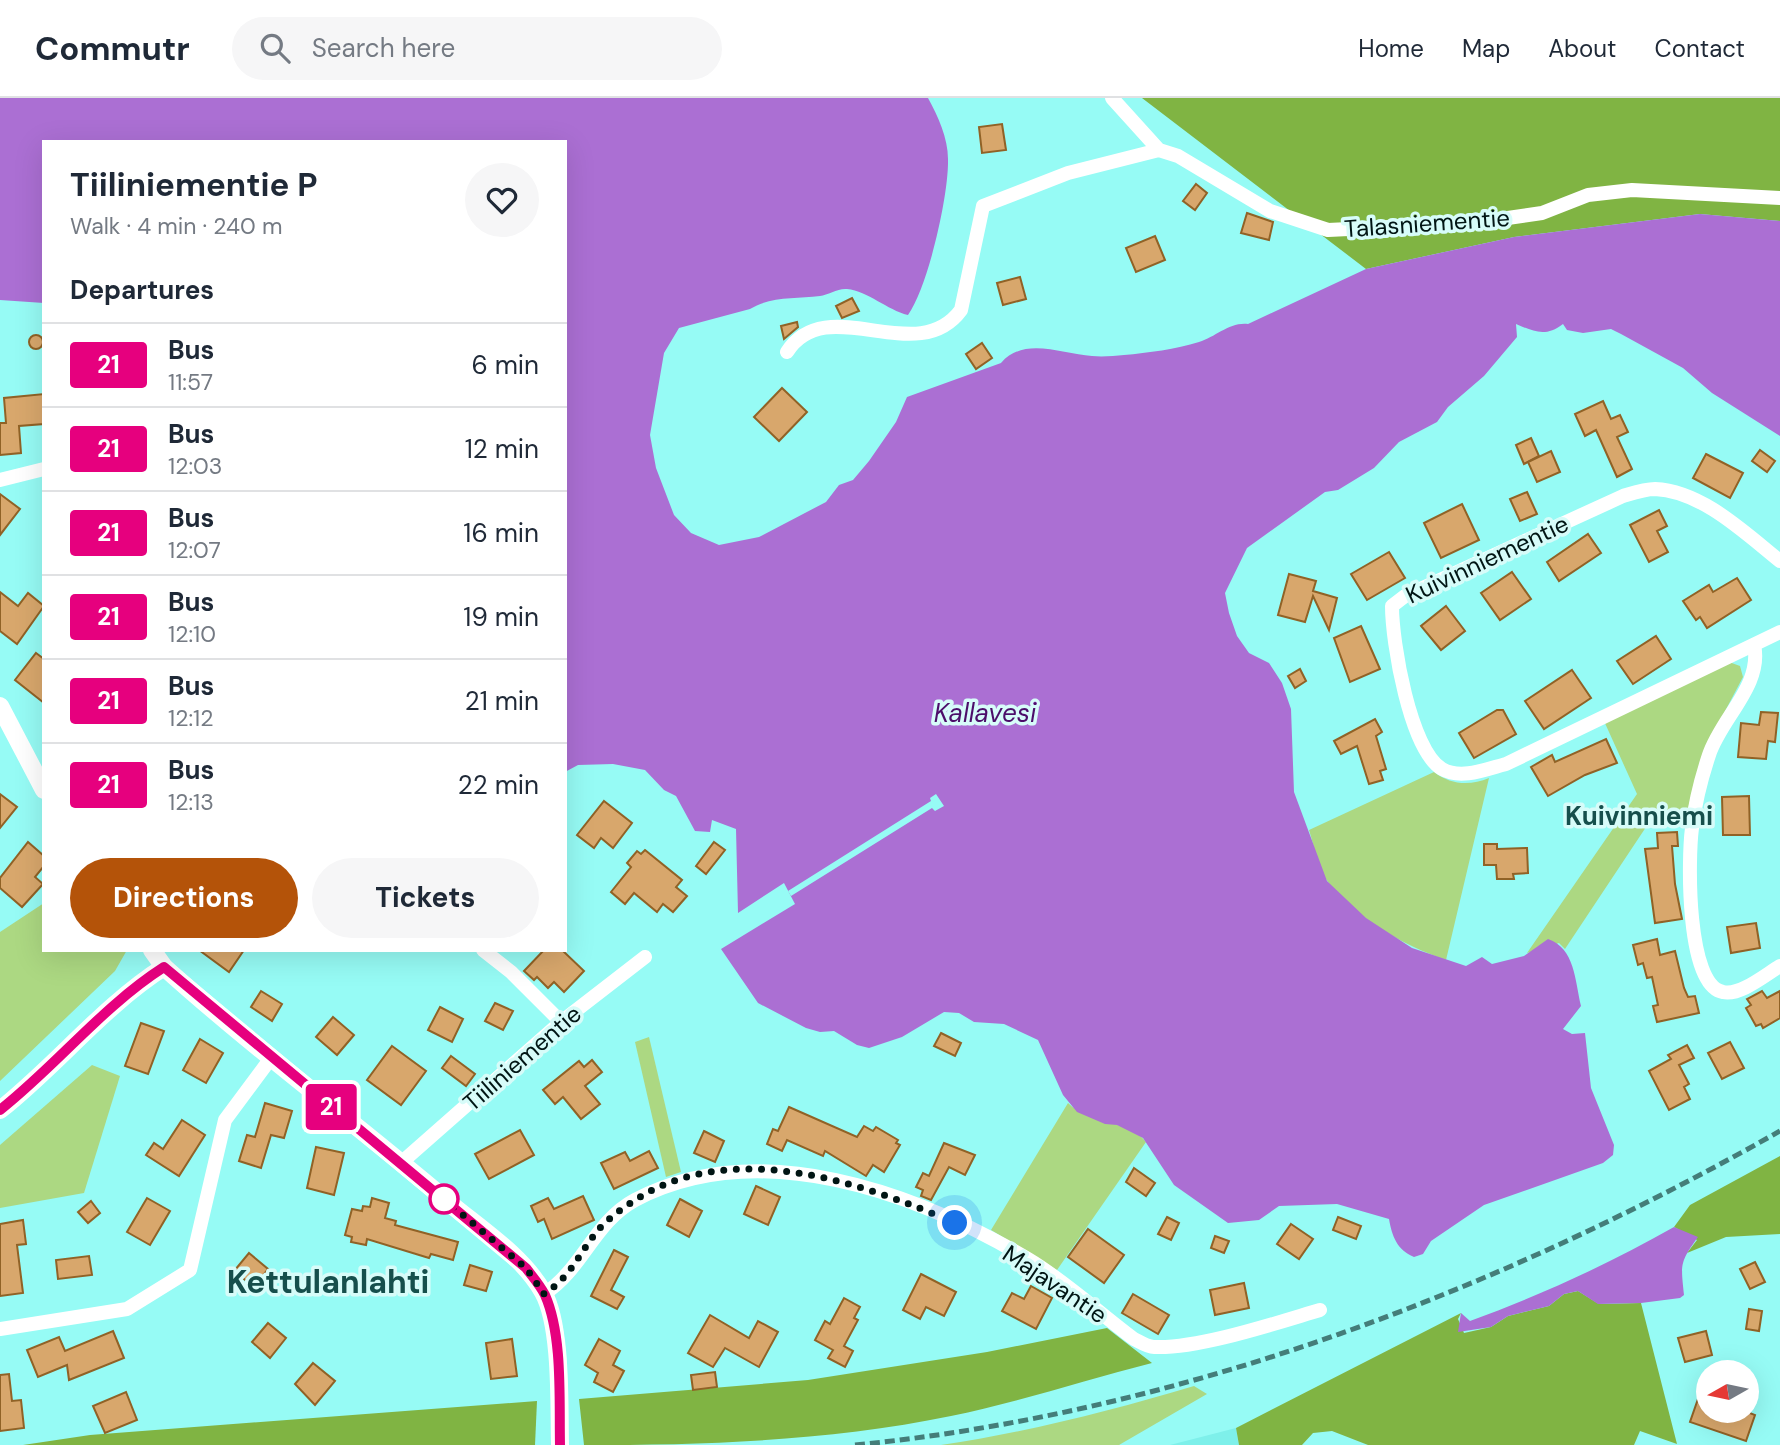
<!DOCTYPE html>
<html lang="en">
<head>
<meta charset="utf-8">
<style>
  :root { --surface:#fff; --page:#f6f6f7; --text:#1f2937; --muted:#747a83; --line:#e0e1e3; --accent:#b45309 }
  body { margin:0; font-family:"DM Sans",sans-serif; background:var(--page); color:var(--text); height:100vh; display:flex; flex-direction:column; font-size:26px; white-space:nowrap }
  * { box-sizing:border-box; margin:0 }
  p { font-size:23px; color:var(--muted) }
  .icon { flex:none; width:38px; height:38px; fill:none; stroke:currentColor; stroke-width:2; stroke-linecap:round; stroke-linejoin:round }
  .map { position:relative; flex:1; overflow:hidden }
  .sheet { position:absolute; left:42px; top:42px; width:525px; height:812px; display:flex; flex-direction:column; background:var(--surface); border-radius:0px; box-shadow:0 7px 28px #0002 }
  .sheet>* { flex:none }
  .badge { padding:0 14px; border-radius:5px; font-size:24px; line-height:46px }
  .needle { width:46px; rotate:261deg }
  .controls { position:absolute; left:1696px; top:1262px; display:grid; gap:14px }
  .controls a { display:grid; place-items:center; width:63px; height:63px; border-radius:50%; background:var(--surface); box-shadow:0 7px 28px #0002; font-size:35px }
  .you { position:absolute; width:35px; height:35px; margin:-18px; border:5px solid #fff; border-radius:50%; background:#1a73e8; box-shadow:0 0 0 10px #1a73e833 }
  .map>.badge { position:absolute; translate:-50% -50%; box-shadow:0 0 0 4px #fff }
  h2 { padding:0 28px; font-size:26px; line-height:63px }
  .round { display:grid; place-items:center; flex:none; width:74px; height:74px; border-radius:37px; background:var(--page) }
  .head { display:flex; align-items:center; justify-content:space-between; height:119px; padding:0 28px }
  h1 { font-size:33px; font-weight:700; line-height:52px }
  .primary-button { display:flex; gap:14px; margin-top:auto; padding:14px 28px }
  .primary-button a { flex:1; height:80px; border-radius:42px; background:var(--accent); color:#fff; font-size:28px; font-weight:700; line-height:80px; text-align:center }
  .primary-button a+a { background:var(--page); color:var(--text) }
  ul { padding:0; list-style:none }
  li { display:flex; align-items:center; gap:21px; height:84px; padding:0 28px; border-top:2px solid var(--line) }
  li div { flex:1 }
  li b { display:block; font-size:26px }
  li em { font-style:normal }
  li .badge { min-width:77px; font-weight:700; text-align:center }
  header { display:flex; align-items:center; gap:42px; box-sizing:border-box; height:98px; padding:0 35px; background:var(--surface); border-bottom:2px solid var(--line) }
  header strong { font-size:33px }
  nav { display:flex; gap:38px; margin-inline-start:auto; font-size:24px }
  .search { width:490px; height:63px; background:var(--page); display:flex; align-items:center; gap:18px; box-sizing:border-box; padding:0 24px; border-radius:38px; color:var(--muted); font-size:26px }
  .map>svg:first-child { display:block }
  .built { fill:#7ef0ea }
  .green { fill:#acd882 }
  .forest { fill:#80b443 }
  .water { fill:#ab6fd3 }
  .pier { fill:#96fbf5 }
  .building { fill:#d8a76c; stroke:#906226; stroke-width:2 }
  .lines { fill:none; stroke-linecap:round; stroke-linejoin:round }
  .minor { stroke:#fff; stroke-width:14 }
  .tertiary { stroke:#fff; stroke-width:18 }
  .rail { stroke:#447d79; stroke-width:5; stroke-dasharray:10 5; stroke-linecap:butt }
  .line-casing { stroke:#fff; stroke-width:16 }
  .line { stroke:#e6007e; stroke-width:10 }
  .walk { stroke:#011514; stroke-width:7; stroke-dasharray:0 12.6 }
  .stop-dot { fill:#fff; stroke:#e6007e; stroke-width:3.5 }
  .labels { text-anchor:middle; dominant-baseline:central; stroke-width:7; stroke-linejoin:round; paint-order:stroke }
  .street-label { font-size:24px; fill:#011514; stroke:#d7fcf9 }
  .water-label { font-size:26px; font-style:italic; fill:#4c0e6a; stroke:#d7fcf9 }
  .neighbourhood-label { font-size:26px; font-weight:bold; fill:#164f4c; stroke:#d7fcf9 }
  .district-label { font-size:32px; font-weight:bold; fill:#164f4c; stroke:#d7fcf9 }
</style>
</head>
<body>
<header>
<strong>Commutr</strong>
<div class="search"><svg class="icon" aria-label="search" viewBox="0 0 24 24"><circle cx="10" cy="10" r="6"/><path d="M15 15l6 6"/></svg>Search here</div>
<nav><a>Home</a><a>Map</a><a>About</a><a>Contact</a></nav>
</header>
<div class="map">
<svg width="1780" height="1347" viewBox="0 0 1780 1347">
  <rect width="100%" height="100%" fill="#96fbf5"/>
  <path class="built" d="M1236 1330 1239 1347H1170Z"/>
  <g class="green">
    <path d="M1729 564 1740 568 1743 579 1703 655 1686 718 1658 711 1565 851 1559 845 1527 855 1637 696 1604 623Z"/>
    <path d="M1434 674C1451 687 1470 688 1489 680L1446 862C1405 848 1354 820 1328 784 1318 771 1314 747 1309 732Z"/>
    <path d="M44 805V852H127L115 873 0 983V834Z"/>
    <path d="M649 939 681 1074 666 1079 635 944Z"/>
    <path d="M92 967 120 978 84 1095 0 1110V1047Z"/>
    <path d="M1068 1005C1089 1027 1130 1022 1146 1044L1057 1172 991 1132Z"/>
    <path d="M1194 1288 1207 1296 1119 1347H941C1027 1334 1111 1313 1194 1288Z"/>
  </g>
  <g class="forest">
    <path d="M1142 0H1780V123L1700 116 1514 139 1366 171Z"/>
    <path d="M1780 1058V1136L1726 1139 1687 1155 1697 1142 1674 1129 1690 1107Z"/>
    <path d="M1578 1193 1599 1206 1641 1205 1677 1346 1640 1333 1634 1347H1368L1332 1333 1313 1335 1302 1347H1239L1236 1330 1461 1215 1458 1221 1464 1235 1491 1229 1508 1218 1549 1208 1564 1196Z"/>
    <path d="M1107 1230 1152 1265C1085 1282 1019 1304 951 1318 830 1343 707 1347 584 1347L579 1301 808 1282 987 1254Z"/>
    <path d="M537 1303 535 1347H23L90 1337Z"/>
  </g>
  <g class="water">
    <path d="M0 0H928C938 18 948 40 948 61 949 97 928 189 908 217 887 212 868 193 847 191 838 190 828 197 820 198 796 201 771 198 750 211L679 230 664 255 650 337 656 370 674 417 691 435 719 447 759 439 826 404 839 387 853 382 869 363 896 324 907 299 1001 265C1024 238 1062 256 1092 258 1102 259 1114 258 1124 257 1148 255 1176 251 1199 244 1216 239 1229 224 1248 226L1366 171 1514 139 1700 116 1780 123V338L1712 295 1683 270 1621 236 1611 231 1583 235 1567 232 1563 226C1545 240 1533 233 1516 226L1517 239 1484 278 1448 309 1437 324 1399 344 1374 370 1338 392 1325 394 1247 450 1225 495 1229 515 1237 538 1249 555 1269 565 1282 585 1291 611 1294 694 1327 783 1366 820 1412 850 1466 868 1482 859 1492 866 1524 858 1548 841C1575 850 1575 883 1581 908L1563 931 1572 936 1585 935 1591 990 1614 1047 1613 1057 1603 1065 1484 1107 1431 1143 1423 1156 1414 1159C1397 1152 1392 1138 1389 1121L1337 1106 1279 1108 1259 1122 1228 1125 1174 1087 1143 1040 1117 1027 1105 1026 1077 1014 1063 997 1038 942 1004 926 974 924 959 915 944 914 902 939 869 950 857 947 834 933 820 934 806 930 758 905 721 851 795 806 784 785 738 815 736 731 712 722 710 734 695 733 676 698 664 692 645 672 613 666 578 667 565 674V44H44V205L0 202Z"/>
    <path d="M1674 1129 1698 1139C1679 1165 1681 1167 1684 1197L1680 1200 1641 1205 1598 1206 1578 1193 1564 1196 1549 1208 1508 1218 1491 1229 1458 1234 1461 1215 1470 1223C1541 1197 1609 1166 1674 1129Z"/>
  </g>
  <path class="pier" d="M936 696 944 708 935 713 932 710 791 798 788 793 931 703 930 700Z"/>
  <g class="building">
    <path d="M1002 26 1006 52 982 55 979 29Z"/>
    <path d="M1196 86 1207 95 1195 112 1183 103Z"/>
    <path d="M1247 115 1273 124 1269 142 1241 135Z"/>
    <path d="M1155 138 1165 162 1136 174 1126 150Z"/>
    <path d="M1020 179 1026 201 1003 207 997 185Z"/>
    <path d="M852 200 859 213 842 220 836 208Z"/>
    <path d="M797 224 798 229 784 241 781 228Z"/>
    <circle cx="36" cy="244" r="7"/>
    <path d="M982 245 992 260 976 271 966 256Z"/>
    <path d="M782 290 807 314 779 343 754 319Z"/>
    <path d="M44 296V326L19 328 21 355 0 357V325H6L4 300Z"/>
    <path d="M1603 303 1611 321 1620 317 1628 334 1617 339 1632 371 1617 379 1596 332 1585 338 1575 316Z"/>
    <path d="M1531 340 1539 358 1524 366 1516 347Z"/>
    <path d="M1760 352 1775 363 1767 374 1752 363Z"/>
    <path d="M1551 353 1560 374 1537 384 1528 364Z"/>
    <path d="M1706 356 1743 375 1730 400 1693 380Z"/>
    <path d="M1527 394 1537 416 1520 423 1510 401Z"/>
    <path d="M0 396 20 411 0 437Z"/>
    <path d="M1462 406 1479 442 1441 460 1424 425Z"/>
    <path d="M1659 412 1667 428 1657 433 1668 454 1649 464 1630 427Z"/>
    <path d="M1588 436 1601 455 1559 483 1547 464Z"/>
    <path d="M1389 454 1405 480 1367 502 1351 476Z"/>
    <path d="M1512 474 1531 501 1500 522 1481 495Z"/>
    <path d="M1289 476 1316 483 1313 493 1337 500 1329 532 1313 498 1305 524 1278 517Z"/>
    <path d="M1737 480 1751 502 1707 530 1700 519 1696 522 1683 503 1709 487 1713 494Z"/>
    <path d="M0 494 18 508 28 495 44 508 17 546 0 533Z"/>
    <path d="M1446 508 1465 533 1441 552 1421 528Z"/>
    <path d="M1361 528 1380 571 1350 584 1334 540Z"/>
    <path d="M1656 538 1671 561 1633 586 1617 563Z"/>
    <path d="M36 555 44 561V605L15 582Z"/>
    <path d="M1300 571 1306 583 1295 590 1288 578Z"/>
    <path d="M1572 572 1591 600 1544 631 1525 603Z"/>
    <path d="M1497 612H1503L1516 636 1474 660 1459 635Z"/>
    <path d="M1761 614 1778 615 1775 644 1768 643 1766 661 1738 659 1741 625 1759 627Z"/>
    <path d="M1375 621 1382 634 1376 638 1386 671 1380 673 1383 682 1369 686 1357 648 1341 656 1334 643Z"/>
    <path d="M1606 641 1617 665 1585 677 1548 698 1531 669 1552 657 1555 664Z"/>
    <path d="M0 696 17 709 0 730Z"/>
    <path d="M1749 698 1750 737H1723L1722 699Z"/>
    <path d="M604 703 632 725 613 750 601 740 594 750 577 737Z"/>
    <path d="M1677 734 1678 748H1672L1675 786 1682 821 1655 825 1645 751 1658 750 1657 735Z"/>
    <path d="M28 744 44 758V768L35 779 43 786 22 809 0 790V780Z"/>
    <path d="M714 744 725 752 706 776 696 768Z"/>
    <path d="M1484 746H1497V751L1527 750 1528 775 1513 776 1514 781H1497L1496 767H1484Z"/>
    <path d="M645 752 682 782 676 789 687 798 673 814 663 806 657 814 634 795 625 806 611 794 631 769 627 765 637 753 641 756Z"/>
    <path d="M1756 825 1760 850 1731 855 1727 829Z"/>
    <path d="M1657 841 1660 857 1675 853 1684 890 1688 899 1695 898 1699 915 1657 924 1653 908 1658 907 1652 879 1647 880 1643 865 1638 867 1633 847Z"/>
    <path d="M199 852H244L229 874Z"/>
    <path d="M544 852H562L584 873 564 894 554 884 548 890 537 879 534 882 524 873Z"/>
    <path d="M261 893 282 906 272 923 251 909Z"/>
    <path d="M1762 893 1767 900 1780 893V920L1763 930 1761 926 1756 928 1746 910 1751 907 1747 901Z"/>
    <path d="M495 905 513 913 503 932 485 923Z"/>
    <path d="M440 909 463 921 452 944 428 932Z"/>
    <path d="M333 919 354 937 337 957 316 939Z"/>
    <path d="M141 925 164 933 148 976 125 968Z"/>
    <path d="M941 935 961 945 955 958 934 948Z"/>
    <path d="M200 941 223 955 206 985 183 972Z"/>
    <path d="M1730 944 1744 970 1722 981 1708 955Z"/>
    <path d="M1687 947 1694 960 1679 967 1689 986 1684 989 1690 1001 1669 1012 1649 973 1671 961 1668 957Z"/>
    <path d="M392 948 426 973 401 1007 367 982Z"/>
    <path d="M451 958 475 976 466 988 442 970Z"/>
    <path d="M592 962 602 974 585 988 600 1006 581 1021 563 999 555 1006 543 992 579 963 584 969Z"/>
    <path d="M265 1005 292 1013 284 1040 271 1037 261 1070 239 1063 247 1037 255 1039Z"/>
    <path d="M789 1009 857 1039 864 1028 873 1033 876 1029 898 1042 896 1045 900 1047 884 1074 873 1067 866 1078 825 1053 823 1058 787 1042 782 1053 767 1046 773 1031 778 1033Z"/>
    <path d="M182 1022 205 1037 179 1078 146 1057 154 1045 163 1051Z"/>
    <path d="M520 1032 534 1057 489 1081 475 1056Z"/>
    <path d="M704 1033 724 1043 715 1064 694 1055Z"/>
    <path d="M944 1045 975 1057 965 1077 949 1069 931 1102 921 1098 923 1092 916 1089 923 1075 929 1078Z"/>
    <path d="M316 1049 344 1055 334 1097 307 1090Z"/>
    <path d="M649 1053 658 1070 614 1091 601 1065 625 1054 630 1063Z"/>
    <path d="M1134 1070 1155 1085 1146 1098 1126 1084Z"/>
    <path d="M756 1088 780 1099 768 1127 744 1116Z"/>
    <path d="M583 1098 594 1122 552 1141 544 1121 538 1124 531 1108 548 1100 554 1111Z"/>
    <path d="M147 1100 170 1113 150 1147 127 1134Z"/>
    <path d="M372 1100 389 1105 385 1120 396 1123 395 1127 458 1144 453 1162 431 1156 429 1160 367 1141 366 1147 351 1144 352 1139 345 1137 352 1111 362 1113 363 1108 370 1109Z"/>
    <path d="M680 1101 702 1113 689 1139 667 1127Z"/>
    <path d="M91 1103 100 1115 88 1125 78 1114Z"/>
    <path d="M1167 1119 1179 1125 1171 1142 1158 1136Z"/>
    <path d="M1338 1119 1361 1128 1356 1141 1333 1132Z"/>
    <path d="M23 1122 26 1146 17 1147 23 1195 0 1198V1126Z"/>
    <path d="M1291 1126 1313 1141 1299 1161 1277 1146Z"/>
    <path d="M1088 1131 1124 1157 1104 1185 1068 1159Z"/>
    <path d="M1215 1138 1229 1143 1224 1155 1211 1150Z"/>
    <path d="M614 1152 628 1159 611 1192 624 1199 617 1211 591 1198Z"/>
    <path d="M249 1155 268 1171 254 1189 234 1173Z"/>
    <path d="M89 1158 92 1177 58 1181 56 1162Z"/>
    <path d="M1755 1164 1765 1184 1750 1191 1740 1171Z"/>
    <path d="M470 1167 492 1174 486 1193 464 1187Z"/>
    <path d="M921 1176 956 1194 944 1218 926 1209 920 1221 903 1212Z"/>
    <path d="M1244 1185 1249 1210 1215 1217 1210 1192Z"/>
    <path d="M1031 1188 1052 1200 1036 1231 1002 1213 1012 1195 1024 1201Z"/>
    <path d="M1133 1196 1169 1217 1158 1236 1122 1215Z"/>
    <path d="M844 1200 860 1209 854 1220 858 1222 844 1248 853 1253 845 1269 828 1260 833 1252 815 1242 825 1223 830 1226Z"/>
    <path d="M1749 1211 1762 1213 1759 1233 1746 1231Z"/>
    <path d="M710 1217 749 1240 758 1223 778 1234 759 1269 725 1250 713 1269 688 1255Z"/>
    <path d="M268 1225 286 1240 270 1260 252 1244Z"/>
    <path d="M113 1233 124 1260 69 1282 67 1267 38 1279 27 1252 59 1239 65 1253Z"/>
    <path d="M1706 1233 1712 1257 1685 1264 1678 1240Z"/>
    <path d="M512 1241 517 1278 491 1281 486 1245Z"/>
    <path d="M599 1241 620 1253 613 1267 624 1273 613 1294 594 1284 598 1275 585 1267Z"/>
    <path d="M313 1265 335 1283 315 1307 295 1286Z"/>
    <path d="M715 1274 717 1289 693 1292 691 1277Z"/>
    <path d="M9 1276 12 1303 21 1302 24 1330 0 1333V1277Z"/>
    <path d="M1706 1278 1708 1312H1742L1755 1317 1746 1343 1690 1324Z"/>
    <path d="M126 1294 137 1322 105 1335 93 1308Z"/>
  </g>
  <g class="lines">
    <g class="minor">
      <path d="M1112 0 1159 52 1178 58 1270 113 1328 132 1473 125 1542 115 1588 97 1632 92 1780 100"/>
      <path d="M787 254C827 192 917 272 961 212L983 108 1068 75 1159 52"/>
      <path d="M0 382 44 371"/>
      <path d="M1780 463C1745 435 1702 393 1655 391 1645 391 1633 395 1623 398L1405 498 1392 508C1392 544 1410 652 1442 671 1461 682 1487 671 1506 666L1780 534"/>
      <path d="M1754 547C1763 587 1721 620 1709 657 1701 681 1695 705 1692 730 1688 760 1686 888 1723 894 1740 898 1765 877 1780 868"/>
      <path d="M483 852 511 874 561 924"/>
      <path d="M402 1064 561 924 645 859"/>
      <path d="M544 1196C582 1172 594 1124 635 1102 759 1037 915 1094 1028 1161 1065 1183 1099 1215 1134 1241 1140 1244 1147 1249 1154 1249 1198 1251 1276 1225 1320 1212"/>
      <path d="M0 1231 127 1211 190 1172 225 1022 271 960"/>
    </g>
    <g class="tertiary">
      <path d="M0 608 44 692"/>
      <path d="M152 852 164 869C255 951 354 1024 447 1103 479 1130 522 1157 543 1194 562 1228 559 1308 560 1347"/>
      <path d="M0 1012C57 967 103 908 164 869"/>
    </g>
    <path class="rail" d="M855 1347C1180 1315 1498 1193 1780 1033"/>
  </g>
  <g class="lines">
    <g class="line-casing">
      <path id="line" d="M0 1012C57 967 103 908 164 869L526 1170C532 1178 540 1187 545 1197 563 1238 559 1302 560 1347"/>
    </g>
    <use href="#line" class="line"/>
    <path class="walk" d="M444 1101 526 1170 544 1196C573 1177 578 1156 599 1131 607 1122 621 1111 632 1104 729 1039 859 1083 955 1125"/>
  </g>
  <circle class="stop-dot" cx="444" cy="1101" r="14"/>
  <g class="labels">
    <g class="street-label">
      <text transform="translate(1427 125) rotate(-4)">Talasniementie</text>
      <text transform="translate(1487 461) rotate(-25)">Kuivinniementie</text>
      <text transform="translate(522 960) rotate(-41)">Tiiliniementie</text>
      <text transform="translate(1055 1186) rotate(34)">Majavantie</text>
    </g>
    <g class="water-label">
      <text x="985" y="615">Kallavesi</text>
    </g>
    <g class="neighbourhood-label">
      <text x="1639" y="718">Kuivinniemi</text>
    </g>
    <g class="district-label">
      <text x="328" y="1184">Kettulanlahti</text>
    </g>
  </g>
</svg>
<div class="controls">
<a><svg class="needle" viewBox="-14 -14 28 28"><path d="M0-13l5 13h-10z" fill="#e53935"/><path d="M0 13l5-13h-10z" fill="#747a83"/></svg></a>
</div>
<div class="you" style="left:955px;top:1125px"></div>
<b class="badge" style="left:331px;top:1009px;background:#e6007e;color:#fff">21</b>
<section class="sheet">
<div class="head"><div><h1>Tiiliniementie P</h1><p>Walk · 4 min · 240 m</p></div><a class="round"><svg class="icon" aria-label="heart" viewBox="0 0 24 24"><path d="M12 20l-8-8c-3-5 5-10 8-4 3-6 11-1 8 4z"/></svg></a></div>
<h2>Departures</h2>
<ul>
<li><span class="badge" style="background:#e6007e;color:#fff">21</span><div><b>Bus</b><p>11:57</p></div><em>6 min</em></li>
<li><span class="badge" style="background:#e6007e;color:#fff">21</span><div><b>Bus</b><p>12:03</p></div><em>12 min</em></li>
<li><span class="badge" style="background:#e6007e;color:#fff">21</span><div><b>Bus</b><p>12:07</p></div><em>16 min</em></li>
<li><span class="badge" style="background:#e6007e;color:#fff">21</span><div><b>Bus</b><p>12:10</p></div><em>19 min</em></li>
<li><span class="badge" style="background:#e6007e;color:#fff">21</span><div><b>Bus</b><p>12:12</p></div><em>21 min</em></li>
<li><span class="badge" style="background:#e6007e;color:#fff">21</span><div><b>Bus</b><p>12:13</p></div><em>22 min</em></li>
</ul>
<div class="primary-button"><a>Directions</a><a>Tickets</a></div>
</section>
</div>
</body>
</html>
